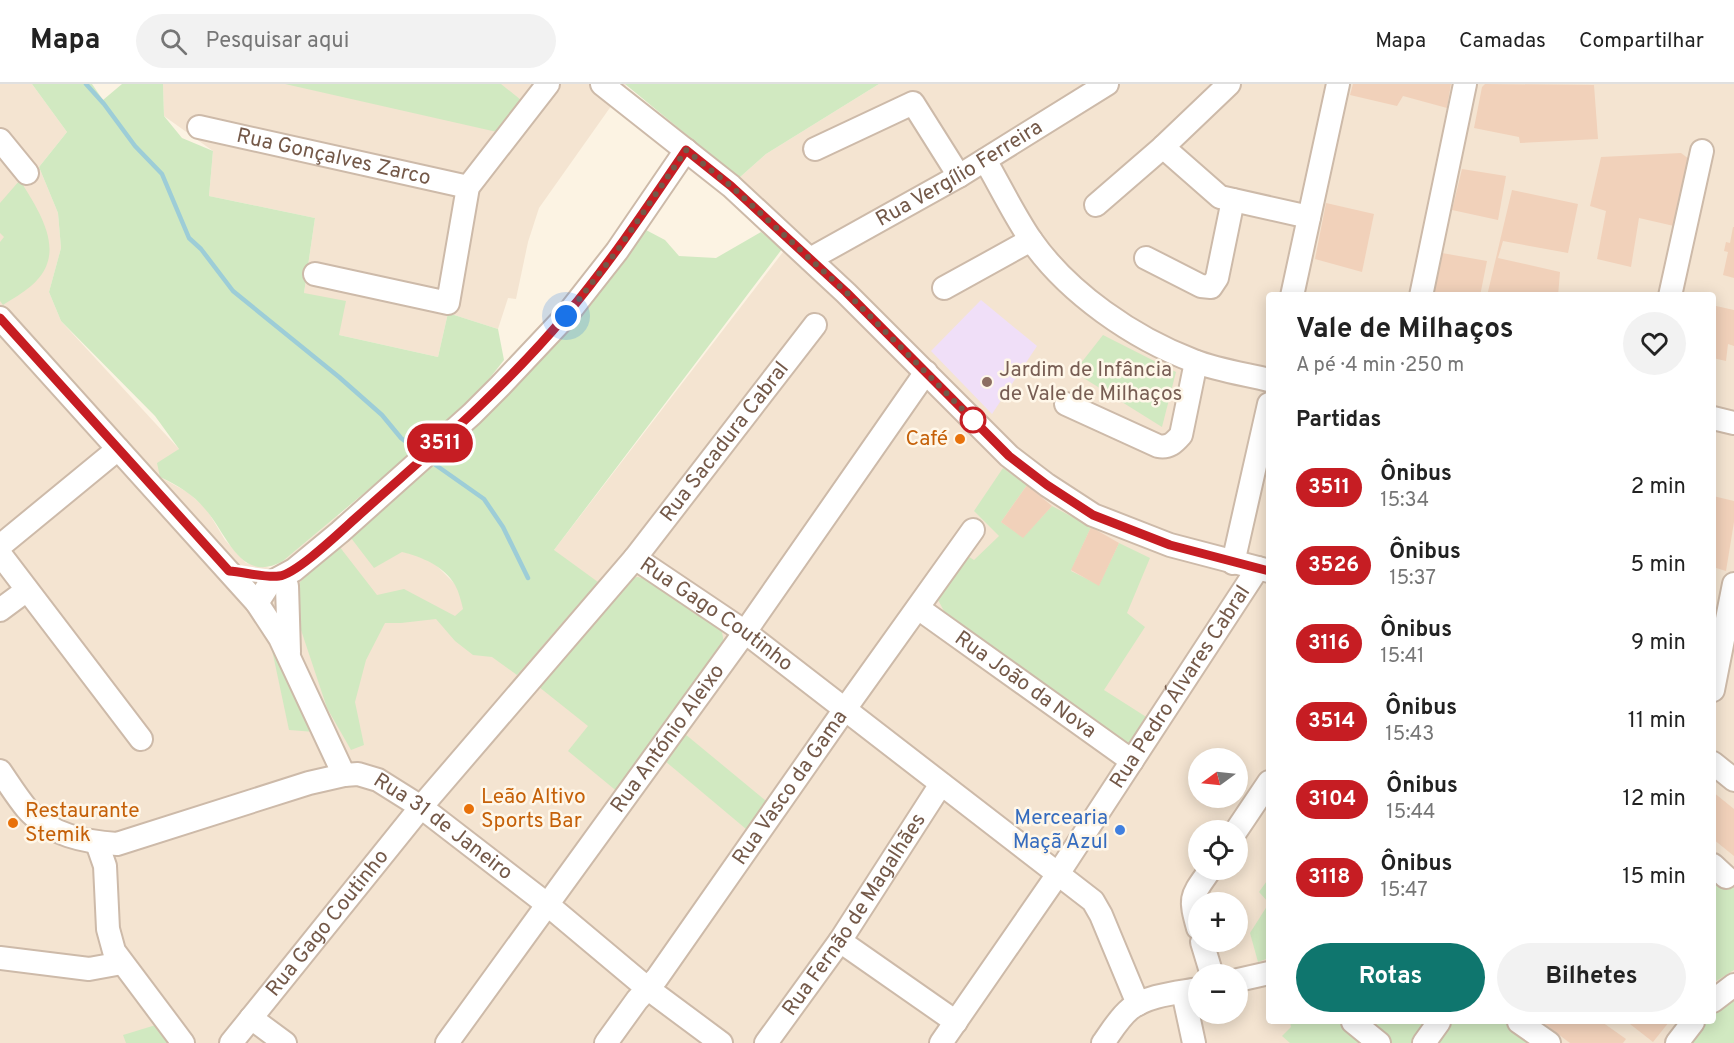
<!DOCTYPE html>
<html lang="pt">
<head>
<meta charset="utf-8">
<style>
  :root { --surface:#fff; --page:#f2f2f2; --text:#222; --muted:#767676; --line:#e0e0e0; --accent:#0f766e }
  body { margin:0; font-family:Overpass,sans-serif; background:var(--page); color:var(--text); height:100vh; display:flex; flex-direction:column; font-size:22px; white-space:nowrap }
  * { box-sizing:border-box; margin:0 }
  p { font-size:20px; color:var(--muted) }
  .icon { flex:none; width:33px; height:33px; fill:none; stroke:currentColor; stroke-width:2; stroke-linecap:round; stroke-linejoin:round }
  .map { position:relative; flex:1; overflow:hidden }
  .side { position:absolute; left:1266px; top:208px; width:450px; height:732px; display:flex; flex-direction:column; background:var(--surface); border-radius:6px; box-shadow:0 3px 15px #0003 }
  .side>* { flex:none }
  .badge { padding:0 12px; border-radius:20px; font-size:21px; line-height:39px }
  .needle { width:39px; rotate:255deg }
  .fabs { position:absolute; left:1188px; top:664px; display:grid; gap:12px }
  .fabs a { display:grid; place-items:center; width:60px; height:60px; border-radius:50%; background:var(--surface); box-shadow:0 3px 15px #0003; font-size:30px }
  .you { position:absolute; width:30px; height:30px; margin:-15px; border:4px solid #fff; border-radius:50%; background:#1a73e8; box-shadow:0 0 0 9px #1a73e833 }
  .map>.badge { position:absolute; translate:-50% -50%; box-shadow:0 0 0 3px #fff }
  h2 { padding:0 30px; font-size:22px; line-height:54px }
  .round { display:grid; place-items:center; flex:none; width:63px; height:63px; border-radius:32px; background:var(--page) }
  .summary { display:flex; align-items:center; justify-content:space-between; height:102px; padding:0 30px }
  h1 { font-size:28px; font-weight:700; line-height:45px }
  .action { display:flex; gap:12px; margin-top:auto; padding:12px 30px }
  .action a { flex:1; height:69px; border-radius:36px; background:var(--accent); color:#fff; font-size:24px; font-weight:700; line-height:69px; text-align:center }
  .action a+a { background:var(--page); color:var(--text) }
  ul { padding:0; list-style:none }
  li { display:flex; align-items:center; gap:18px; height:78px; padding:0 30px }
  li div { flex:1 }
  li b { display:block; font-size:22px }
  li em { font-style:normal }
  li .badge { min-width:66px; font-weight:700; text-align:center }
  header { display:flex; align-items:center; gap:36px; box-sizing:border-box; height:84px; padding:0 30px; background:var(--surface); border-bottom:2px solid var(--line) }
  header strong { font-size:28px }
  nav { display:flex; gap:33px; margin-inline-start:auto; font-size:21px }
  .search { width:420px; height:54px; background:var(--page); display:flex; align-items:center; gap:15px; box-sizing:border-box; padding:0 21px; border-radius:33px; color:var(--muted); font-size:22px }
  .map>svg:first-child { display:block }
  .residential { fill:#f4e4d1; fill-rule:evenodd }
  .education { fill:#f0dff8 }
  .green { fill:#d1e9c1 }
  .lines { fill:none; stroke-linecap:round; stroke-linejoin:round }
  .stream { stroke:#9dcdd7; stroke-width:4.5 }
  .building { fill:#f1d1ba }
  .minor-casing { stroke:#cdbaa9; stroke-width:26 }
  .minor { stroke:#fff; stroke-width:22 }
  .line-casing { stroke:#fff; stroke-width:14 }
  .line { stroke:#c61d23; stroke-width:9 }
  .walk { stroke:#745949; stroke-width:6; stroke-dasharray:0 10.8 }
  .education-dot { fill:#8d6e63; stroke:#fff7e9; stroke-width:2 }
  .stop-dot { fill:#fff; stroke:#c61d23; stroke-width:3 }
  .food-dot { fill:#e8710a; stroke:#fff7e9; stroke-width:2 }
  .shop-dot { fill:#3f7fe0; stroke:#fff7e9; stroke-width:2 }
  .labels { text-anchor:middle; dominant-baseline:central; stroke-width:5; stroke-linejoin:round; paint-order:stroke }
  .street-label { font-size:21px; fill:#745949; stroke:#fff7e9 }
  .education-label { font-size:21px; fill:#785e54; stroke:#fff7e9; text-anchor:start }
  .food-label { font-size:21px; fill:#c56008; stroke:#fff7e9; text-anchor:start }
  .shop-label { font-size:21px; fill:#366cbe; stroke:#fff7e9; text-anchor:end }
</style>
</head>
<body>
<header>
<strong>Mapa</strong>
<div class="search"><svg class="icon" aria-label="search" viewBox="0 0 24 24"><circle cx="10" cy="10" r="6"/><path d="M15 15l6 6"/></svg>Pesquisar aqui</div>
<nav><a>Mapa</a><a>Camadas</a><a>Compartilhar</a></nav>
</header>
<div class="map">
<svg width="1734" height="959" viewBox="0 0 1734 959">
  <rect width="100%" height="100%" fill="#fcf3e3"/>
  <g class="residential">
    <path d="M0 0H32L67 48 39 83 58 129 61 164 49 208 61 237 179 365 160 393 189 409 207 426 225 456 246 479 271 484 283 477 338 431 351 454 419 472 436 481 455 500 554 466 783 168 739 94 766 70 879 0H1734V915L1713 933V212H1269V938H1709L1694 959H0ZM1198 675H1238V714H1198ZM1198 747H1238V786H1198ZM1198 819H1238V858H1198ZM1198 891H1238V930H1198Z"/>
    <path d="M163 0H625L626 1 539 124 528 158 516 215 508 214 498 245 448 229 438 273 339 251 304 209 315 134 209 112 213 67 164 32Z"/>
  </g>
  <path class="education" d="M981 216 1037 262 992 330 931 267Z"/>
  <g class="green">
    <path d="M32 0H92L103 16 122 0H163L164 32 182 54 213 67 209 112 315 134 304 209 346 217 339 251 438 273 448 229 498 245 504 276 467 323 283 477C240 501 227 449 205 425 193 410 177 401 160 393L157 379 179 365 155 332 61 237 49 208 61 164 58 129 39 83 67 48Z"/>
    <path d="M285 0H501L521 16 497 48Z"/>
    <path d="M625 0H879L766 70 739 94Z"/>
    <path d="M20 96C40 129 69 170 31 202 23 209 12 215 3 221L0 217V158L4 153 0 149V119Z"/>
    <path d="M646 146 665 156 679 172 716 174 761 148 782 165 554 466 598 498 517 591 492 573 473 571 455 557 436 535 401 539H385L366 576 355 618 364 661 351 666 327 624 295 528 300 498 339 462 377 511 404 505 455 532 463 525C461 517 459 508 455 501 444 482 422 473 402 468L374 484 351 454 437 373 483 336 599 205Z"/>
    <path d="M1103 251 1176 288 1162 343 1074 288Z"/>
    <path d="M1003 384 1027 401 1001 438 1023 453 1052 422 1091 443 1071 487 1099 501 1119 459 1150 474 1127 529 1145 543 1104 606 1151 636 1130 665 944 527 938 516V508L966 471 974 476 999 452 974 427Z"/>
    <path d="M638 493 661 500 722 548 724 559 619 709 568 667 588 642 534 599 625 495Z"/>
    <path d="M271 561 315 648 289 646Z"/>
    <path d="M685 650 771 721 752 750 665 677Z"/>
    <path d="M1734 791V886L1713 899V793Z"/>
    <path d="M1269 794V874L1258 878 1250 849 1269 819 1259 808Z"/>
    <path d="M1734 911V959H1686L1703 938H1713V928Z"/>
    <path d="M1290 938H1346L1371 959H1290L1282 952 1291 943Z"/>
    <path d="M1365 938H1431L1415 959H1390Z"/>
    <path d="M1451 938H1507L1539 959H1436Z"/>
    <path d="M159 940 173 959H126L123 951Z"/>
  </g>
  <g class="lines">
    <g class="stream">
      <path d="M86 0 104 20 135 62 162 90 189 154 201 165 233 207 339 293 382 331 401 354 419 368"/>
      <path d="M430 377 484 415 503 443 528 494"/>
    </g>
  </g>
  <g class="building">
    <path d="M1353 0H1451L1447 24 1403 12 1397 22 1350 11Z"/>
    <path d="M1485 0 1594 1 1598 55 1520 59 1519 53 1474 44 1482 3Z"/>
    <path d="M1681 69 1689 75 1674 142 1639 134 1631 183 1597 175 1606 127 1590 122 1601 73Z"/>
    <path d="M1462 85 1506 92 1498 136 1452 126Z"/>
    <path d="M1512 106 1578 120 1568 169 1503 157 1498 174 1560 188 1558 212H1487Z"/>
    <path d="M1326 119 1374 130 1362 188 1315 175Z"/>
    <path d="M1733 143H1734V194L1723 191 1728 168 1724 167 1726 158 1730 159Z"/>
    <path d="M1442 169 1487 177 1480 212H1433Z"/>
    <path d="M1716 222 1734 226V262L1728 260 1726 277 1713 274V226Z"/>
    <path d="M1027 401 1052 422 1023 454 1001 438Z"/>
    <path d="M1713 412 1734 417V438L1726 487 1713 483Z"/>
    <path d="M1091 443 1119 459 1099 502 1071 486Z"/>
    <path d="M1713 708 1734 725V772L1713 755Z"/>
    <path d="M1542 938H1602L1626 955 1623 959H1570Z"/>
    <path d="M1632 938H1669L1653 958 1630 940Z"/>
  </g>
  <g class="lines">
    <g class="minor-casing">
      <g id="minor">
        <path d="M602 0 731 102 846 209 1009 372 1047 401 1093 431 1170 461 1269 487"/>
        <path id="s1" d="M199 43 468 103"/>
        <path d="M0 56 27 89"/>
        <path d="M1163 63 1220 113 1309 133"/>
        <path d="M815 65 913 19 959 92"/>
        <path d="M985 76C1000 102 1014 131 1031 156 1068 209 1133 254 1194 277 1217 286 1244 290 1269 296"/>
        <path d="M1096 121 1163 63 1229 0"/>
        <path d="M1146 174 1201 202 1211 203 1217 194 1233 116"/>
        <path id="s2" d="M810 175 959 92 1107 0"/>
        <path d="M315 190 448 219 468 103 548 0"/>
        <path d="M944 204 1031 156"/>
        <path d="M1292 212 1338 0"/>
        <path d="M1421 212 1465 0"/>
        <path d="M1670 212 1702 67"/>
        <path d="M0 234 257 519 280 554 344 691"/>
        <path d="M1066 320 1158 362C1169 364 1174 359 1181 351L1196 278"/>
        <path d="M1713 334 1734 339"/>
        <path d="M0 462 118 365"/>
        <path d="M0 470 141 655"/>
        <path id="s3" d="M635 474 745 548 1093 817 1101 831 1138 920"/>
        <path d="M1233 479 1269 320"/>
        <path d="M287 502 289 568"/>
        <path d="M257 519 270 499 294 486 340 448 472 330 500 302 566 232 617 167 686 66"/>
        <path id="s4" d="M918 524 1132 677"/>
        <path d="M0 526 27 506"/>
        <path d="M1713 606 1734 500"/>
        <path d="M1713 679 1734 696"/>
        <path id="s5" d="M0 687C9 700 17 713 27 725 50 751 85 758 117 760L309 699 344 691 358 690 378 696 421 723 548 821 647 904 721 959"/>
        <path d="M1236 747 1269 698"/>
        <path d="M97 759 105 782 108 845 114 867 183 959"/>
        <path d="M1713 781 1726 793"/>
        <path d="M1198 844C1189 812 1191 813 1210 786"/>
        <path d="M840 857 956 938"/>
        <path d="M1202 858 1212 891"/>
        <path d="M0 874 89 885 122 879"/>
        <path d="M1238 896 1269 889"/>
        <path d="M1183 908 1194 959"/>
        <path d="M1713 917 1734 901"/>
        <path d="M251 934 285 959"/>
        <path d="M1353 938 1379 959"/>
        <path d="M1519 938 1549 959"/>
        <path id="s6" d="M231 959 421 723 635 474 815 241"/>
        <path id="s7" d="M447 959 745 548 926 288"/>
        <path id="s8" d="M606 959 637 916 657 894 845 625 973 446"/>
        <path id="s9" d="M766 959 840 857 941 700"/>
        <path id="s10" d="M941 959 1058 790 1258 484"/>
        <path d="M1103 959C1111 948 1119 934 1130 925 1148 911 1176 909 1198 905"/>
        <path d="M1424 959 1439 938"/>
        <path d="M1677 959 1693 938"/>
      </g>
    </g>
    <use href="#minor" class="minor"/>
  </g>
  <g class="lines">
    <g class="line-casing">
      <path id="line" d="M0 234 229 487C244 488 265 494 279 492 297 490 342 446 358 432 430 368 504 305 566 231 610 179 648 122 686 66L731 102 846 208 1009 372 1047 401 1093 431 1170 461 1269 487"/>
    </g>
    <use href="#line" class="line"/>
    <path class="walk" d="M566 232 617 167 686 66 731 102 846 208 973 336"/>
  </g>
  <circle class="education-dot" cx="987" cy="298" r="6"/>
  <circle class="stop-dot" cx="973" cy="336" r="12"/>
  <g class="food-dot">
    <circle cx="960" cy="355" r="6"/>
    <circle cx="469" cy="725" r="6"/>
    <circle cx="13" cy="739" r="6"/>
  </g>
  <circle class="shop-dot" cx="1120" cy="746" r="6"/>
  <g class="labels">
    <g class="street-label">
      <text stroke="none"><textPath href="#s1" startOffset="138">Rua Gonçalves Zarco</textPath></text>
      <text stroke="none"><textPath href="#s2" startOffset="172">Rua Vergílio Ferreira</textPath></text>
      <text stroke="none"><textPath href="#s6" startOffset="778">Rua Sacadura Cabral</textPath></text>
      <text stroke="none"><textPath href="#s3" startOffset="99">Rua Gago Coutinho</textPath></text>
      <text stroke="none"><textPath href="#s4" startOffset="132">Rua João da Nova</textPath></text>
      <text stroke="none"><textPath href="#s10" startOffset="429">Rua Pedro Álvares Cabral</textPath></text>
      <text stroke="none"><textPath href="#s7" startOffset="376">Rua António Aleixo</textPath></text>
      <text stroke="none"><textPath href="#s8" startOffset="315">Rua Vasco da Gama</textPath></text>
      <text stroke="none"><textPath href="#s5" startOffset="498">Rua 31 de Janeiro</textPath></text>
      <text stroke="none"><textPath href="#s9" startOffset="156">Rua Fernão de Magalhães</textPath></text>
      <text stroke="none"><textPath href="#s6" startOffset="154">Rua Gago Coutinho</textPath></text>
    </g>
    <g class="education-label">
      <text x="999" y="286">Jardim de Infância<tspan x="999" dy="24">de Vale de Milhaços</tspan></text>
    </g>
    <g class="food-label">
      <text x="948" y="355" text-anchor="end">Café</text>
      <text x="481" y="713">Leão Altivo<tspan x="481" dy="24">Sports Bar</tspan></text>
      <text x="25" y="727">Restaurante<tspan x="25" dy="24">Stemik</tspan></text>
    </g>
    <g class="shop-label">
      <text x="1108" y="734">Mercearia<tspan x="1108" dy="24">Maçã Azul</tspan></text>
    </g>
  </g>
</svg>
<div class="fabs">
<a><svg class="needle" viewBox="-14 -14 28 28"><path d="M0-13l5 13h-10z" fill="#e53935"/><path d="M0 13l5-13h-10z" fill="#767676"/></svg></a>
<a><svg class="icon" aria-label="locate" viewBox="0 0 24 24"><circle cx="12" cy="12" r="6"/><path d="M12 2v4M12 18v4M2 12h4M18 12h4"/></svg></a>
<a>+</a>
<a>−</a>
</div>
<div class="you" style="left:566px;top:232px"></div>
<b class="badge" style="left:440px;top:359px;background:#c61d23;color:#fff">3511</b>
<section class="side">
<div class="summary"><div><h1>Vale de Milhaços</h1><p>A pé · 4 min · 250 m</p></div><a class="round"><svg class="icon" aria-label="heart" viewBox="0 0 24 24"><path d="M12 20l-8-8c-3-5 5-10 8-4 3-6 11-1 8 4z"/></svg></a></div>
<h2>Partidas</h2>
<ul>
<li><span class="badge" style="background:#c61d23;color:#fff">3511</span><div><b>Ônibus</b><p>15:34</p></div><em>2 min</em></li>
<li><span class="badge" style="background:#c61d23;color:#fff">3526</span><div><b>Ônibus</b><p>15:37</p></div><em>5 min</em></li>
<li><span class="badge" style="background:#c61d23;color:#fff">3116</span><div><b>Ônibus</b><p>15:41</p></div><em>9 min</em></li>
<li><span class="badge" style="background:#c61d23;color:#fff">3514</span><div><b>Ônibus</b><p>15:43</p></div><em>11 min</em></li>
<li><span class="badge" style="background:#c61d23;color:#fff">3104</span><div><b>Ônibus</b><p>15:44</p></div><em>12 min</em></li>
<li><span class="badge" style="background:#c61d23;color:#fff">3118</span><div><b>Ônibus</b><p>15:47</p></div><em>15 min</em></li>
</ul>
<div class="action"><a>Rotas</a><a>Bilhetes</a></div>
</section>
</div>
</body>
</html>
